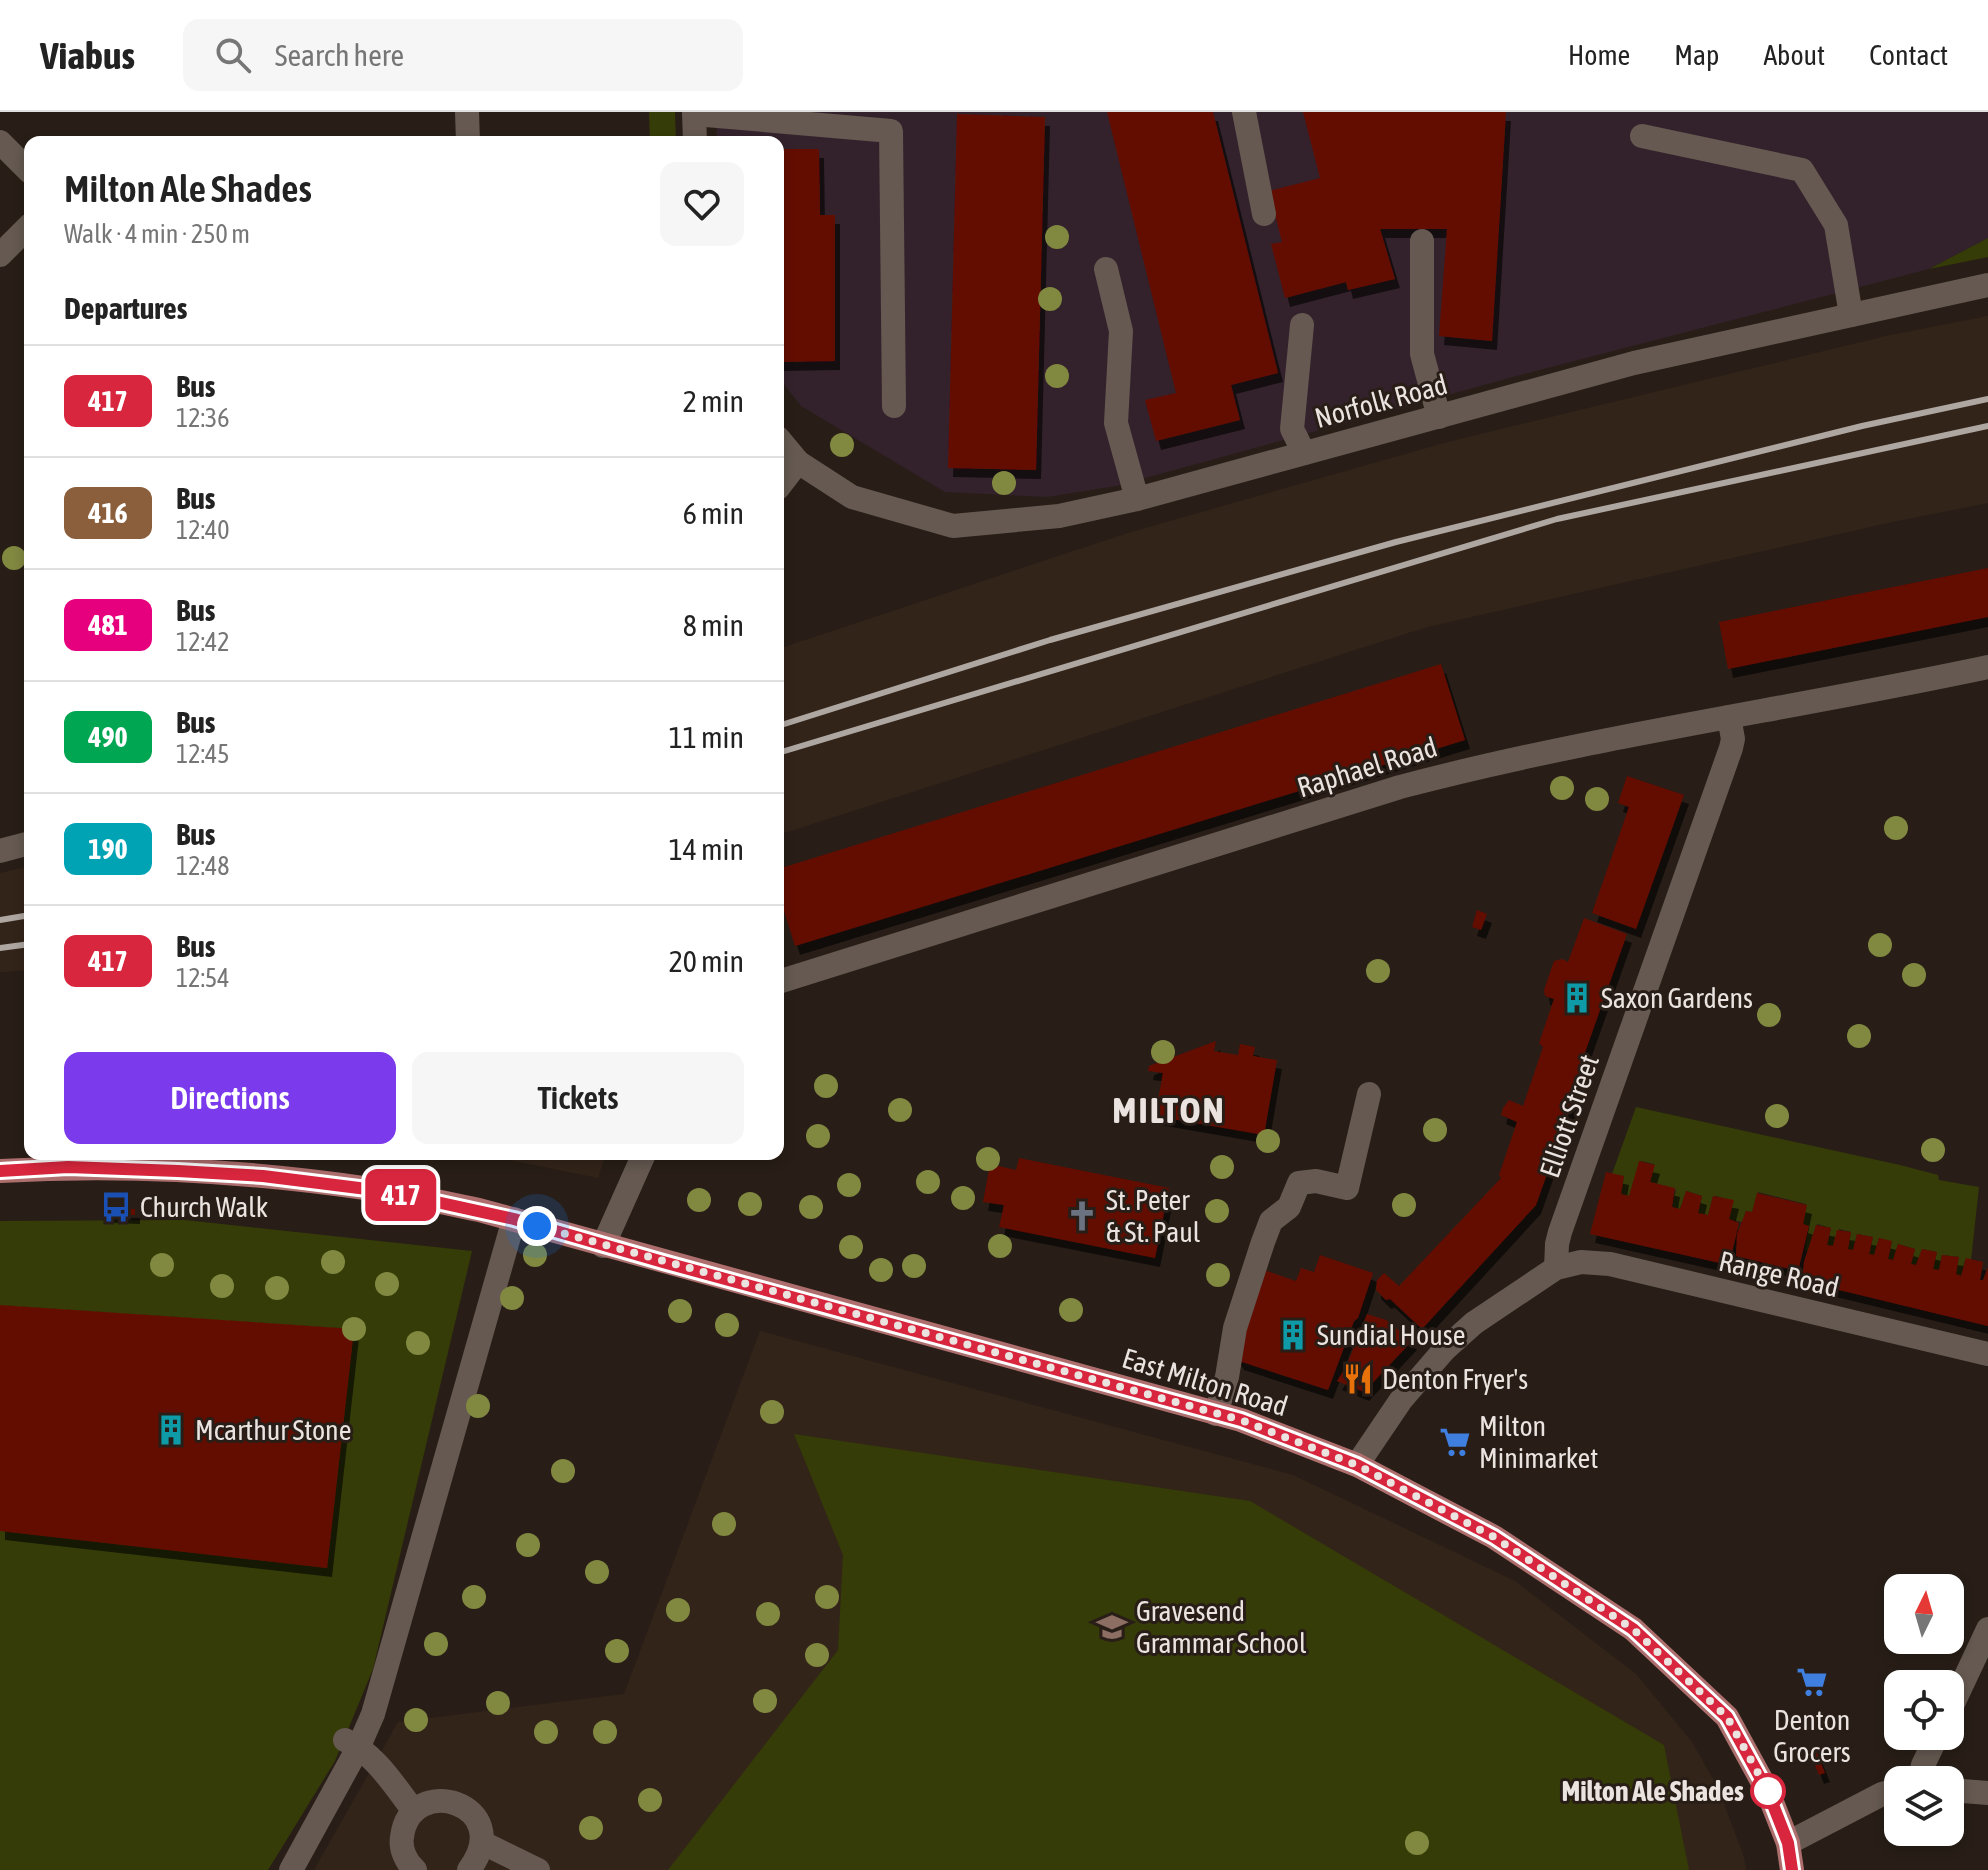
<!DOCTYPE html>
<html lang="en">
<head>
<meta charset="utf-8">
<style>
  :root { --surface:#fff; --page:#f6f6f6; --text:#222; --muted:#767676; --line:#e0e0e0; --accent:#7c3aed }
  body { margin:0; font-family:"Asap Condensed",sans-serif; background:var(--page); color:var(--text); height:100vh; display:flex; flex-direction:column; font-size:30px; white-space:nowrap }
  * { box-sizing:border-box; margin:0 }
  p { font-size:26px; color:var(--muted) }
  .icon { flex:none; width:44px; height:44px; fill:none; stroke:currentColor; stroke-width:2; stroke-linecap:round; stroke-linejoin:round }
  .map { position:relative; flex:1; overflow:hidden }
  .side { position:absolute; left:24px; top:24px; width:760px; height:1024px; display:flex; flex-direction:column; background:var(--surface); border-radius:16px; box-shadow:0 4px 12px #0003 }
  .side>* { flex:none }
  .badge { padding:0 16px; border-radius:12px; font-size:28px; line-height:52px }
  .needle { width:52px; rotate:5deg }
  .controls { position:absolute; left:1884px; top:1462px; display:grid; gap:16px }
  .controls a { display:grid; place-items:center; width:80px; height:80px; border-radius:16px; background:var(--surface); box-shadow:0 4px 12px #0003; font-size:40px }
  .you { position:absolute; width:40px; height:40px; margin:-20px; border:6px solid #fff; border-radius:50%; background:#1a73e8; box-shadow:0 0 0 12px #1a73e833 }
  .map>.badge { position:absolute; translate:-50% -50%; box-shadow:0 0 0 4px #fff }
  h2 { padding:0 40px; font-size:30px; line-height:72px }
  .round { display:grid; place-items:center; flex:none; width:84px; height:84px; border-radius:16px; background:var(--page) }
  .overview { display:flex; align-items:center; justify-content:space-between; height:136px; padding:0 40px }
  h1 { font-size:38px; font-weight:600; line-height:60px }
  .primary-button { display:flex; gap:16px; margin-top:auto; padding:16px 40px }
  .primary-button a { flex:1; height:92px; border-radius:16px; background:var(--accent); color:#fff; font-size:32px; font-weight:600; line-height:92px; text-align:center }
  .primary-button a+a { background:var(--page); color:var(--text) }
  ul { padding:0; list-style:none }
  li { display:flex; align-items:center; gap:24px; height:112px; padding:0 40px; border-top:2px solid var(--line) }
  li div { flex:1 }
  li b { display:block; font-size:30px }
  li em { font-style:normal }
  li .badge { min-width:88px; font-weight:700; text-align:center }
  header { display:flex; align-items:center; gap:48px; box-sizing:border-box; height:112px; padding:0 40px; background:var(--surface); border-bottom:2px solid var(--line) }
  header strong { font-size:38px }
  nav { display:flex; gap:44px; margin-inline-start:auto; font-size:28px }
  .search { width:560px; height:72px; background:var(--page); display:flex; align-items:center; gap:20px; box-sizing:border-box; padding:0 28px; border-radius:16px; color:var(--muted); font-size:30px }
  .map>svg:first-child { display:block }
  .built { fill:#332419 }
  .industrial { fill:#33222b }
  .green { fill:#353c07 }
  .building { fill:#630d05; filter:url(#shadow) }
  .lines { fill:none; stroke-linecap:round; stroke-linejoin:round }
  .minor { stroke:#655951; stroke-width:24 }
  .major { stroke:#ad6e6d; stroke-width:24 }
  .rail { stroke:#aea6a1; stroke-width:6 }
  .tree { fill:#818840 }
  .line-casing { stroke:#fff; stroke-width:18 }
  .line { stroke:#d7263d; stroke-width:12 }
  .walk { stroke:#eae3df; stroke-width:8; stroke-dasharray:0 14.4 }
  .stop-dot { fill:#fff; stroke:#d7263d; stroke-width:4 }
  .labels { text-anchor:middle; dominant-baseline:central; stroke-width:6; stroke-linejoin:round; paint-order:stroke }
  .street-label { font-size:28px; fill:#eae3df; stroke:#281e17 }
  .poi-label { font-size:28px; fill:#eae3df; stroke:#281e17; text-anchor:start }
  .stop-label { font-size:28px; font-weight:bold; fill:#eae3df; stroke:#281e17; text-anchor:end }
  .district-label { font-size:36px; font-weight:bold; letter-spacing:2px; fill:#eae3df; stroke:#281e17 }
</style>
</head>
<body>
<header>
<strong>Viabus</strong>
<div class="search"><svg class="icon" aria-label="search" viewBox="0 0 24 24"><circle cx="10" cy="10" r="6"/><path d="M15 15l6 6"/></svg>Search here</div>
<nav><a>Home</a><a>Map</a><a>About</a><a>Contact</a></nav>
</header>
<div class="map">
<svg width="1988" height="1758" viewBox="0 0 1988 1758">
  <defs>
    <filter id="shadow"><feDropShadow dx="5" dy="9" stdDeviation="0" flood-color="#0009"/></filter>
  </defs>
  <rect width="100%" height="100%" fill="#281e17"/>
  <g class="built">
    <path d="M1988 204V391L1892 410 1427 515 778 723V537L1128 421 1448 330 1886 224Z"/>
    <path d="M30 754V858L0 860V761Z"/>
    <path d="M480 1042H606L598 1066Z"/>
    <path d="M760 1219 1293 1363 1515 1469 1636 1562 1692 1630 1718 1676 1744 1745 1746 1758H314L398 1610 624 1582Z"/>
  </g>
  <path class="industrial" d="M716 0H1988V126L1929 157 1524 262 1116 374 1047 385 945 380 801 294 778 265V30H717Z"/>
  <g class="green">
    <path d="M649 0H675L676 30H650Z"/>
    <path d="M1988 126V145L1929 157Z"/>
    <path d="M1636 995 1900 1053 1938 1063 1939 1068 1979 1075 1971 1148H1965L1961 1164 1956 1162 1959 1145 1942 1143 1939 1158 1933 1157 1937 1140 1922 1137 1916 1153 1911 1152 1915 1137 1898 1132 1893 1148 1888 1147 1892 1130 1879 1126 1874 1143 1869 1142 1873 1125 1857 1122 1853 1138 1848 1137 1851 1120 1839 1117 1833 1134 1827 1133 1831 1116 1817 1112 1808 1139 1805 1138 1809 1114 1803 1112 1806 1092 1758 1080 1752 1100 1746 1099 1742 1110 1729 1107 1733 1089 1716 1084 1713 1085 1708 1103 1698 1101 1702 1084 1687 1079 1680 1097 1672 1095 1676 1078 1650 1070 1654 1052 1641 1049 1629 1084 1621 1082 1624 1064 1612 1062Z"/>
    <path d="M185 1108 472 1139 373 1557 335 1649 268 1758H0V1109Z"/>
    <path d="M794 1322 1250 1389 1664 1633 1689 1758H668L838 1538 843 1443Z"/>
  </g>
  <g class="building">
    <path d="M1107 0H1213L1278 261 1231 273 1240 308 1156 329 1145 288 1176 281Z"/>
    <path d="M1303 0H1506L1492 229 1439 224 1447 117H1380L1395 167 1348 178 1346 170 1285 186 1271 132 1282 130 1269 79 1320 66Z"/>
    <path d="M957 2 1045 5 1036 358 948 356Z"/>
    <path d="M778 37H819L820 103H835V249L778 250Z"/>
    <path d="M1988 456V505L1728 557 1719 510Z"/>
    <path d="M1441 552 1465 628 795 834 778 780V757Z"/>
    <path d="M1627 664 1684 683 1636 817 1592 801 1629 695 1618 691Z"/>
    <path d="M1477 798 1487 802 1481 818 1472 815Z"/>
    <path d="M1584 806 1627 822 1583 946 1587 949 1536 1093 1422 1217 1390 1187 1386 1188 1376 1178 1377 1168 1384 1161 1399 1174 1501 1066 1499 1063 1517 1010 1501 1003 1503 996 1509 988 1523 994 1543 935 1539 931 1554 887 1545 884 1544 878 1554 849 1562 847 1568 850Z"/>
    <path d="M1216 929 1214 939 1238 943 1240 932 1255 935 1253 944 1277 948 1264 1023 1155 1004 1163 961 1148 959 1149 954Z"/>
    <path d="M1019 1046 1169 1076 1155 1146 999 1115 1004 1093 983 1090 990 1052 1016 1058Z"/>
    <path d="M1639 1049 1655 1053 1650 1070 1675 1076 1672 1095 1680 1097 1686 1079 1702 1084 1698 1101 1708 1103 1713 1084 1734 1088 1729 1107 1739 1111 1729 1153 1590 1122 1606 1060 1624 1064 1621 1082 1629 1084Z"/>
    <path d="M1757 1081 1807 1093 1803 1112 1809 1114 1798 1159 1736 1144 1737 1122 1746 1099 1752 1100Z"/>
    <path d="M109 1096 135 1097V1103L108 1102Z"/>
    <path d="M1816 1113 1831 1116 1827 1133 1833 1134 1837 1118 1851 1120 1848 1137 1853 1138 1857 1122 1873 1125 1869 1142 1874 1143 1879 1126 1892 1129 1888 1147 1893 1148 1898 1132 1915 1137 1911 1152 1916 1153 1922 1137 1937 1140 1933 1157 1939 1158 1942 1143 1959 1145 1956 1162 1961 1164 1966 1146 1983 1150 1980 1168H1983L1988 1155V1214L1802 1169 1804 1150Z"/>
    <path d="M1320 1143 1373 1161 1358 1206 1354 1209 1328 1278 1239 1249 1234 1241 1264 1158 1296 1169 1301 1156 1314 1160Z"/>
    <path d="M0 1193 354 1217 327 1456 0 1419Z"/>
    <path d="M1367 1202 1386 1208 1412 1229 1364 1280 1337 1269 1346 1255Z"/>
    <path d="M1816 1639 1825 1661 1819 1663 1810 1641Z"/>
  </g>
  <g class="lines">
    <g class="minor">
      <path d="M467 0 468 30"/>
      <path d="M694 0 695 30"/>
      <path d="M1244 0 1264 102"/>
      <path d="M694 2 891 19 894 294"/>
      <path d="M1642 24 1802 58 1836 113 1851 203"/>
      <path d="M0 30 30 60"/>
      <path d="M1422 129V242L1439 305"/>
      <path d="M0 143 30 113"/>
      <path d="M1106 157 1121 219 1116 311 1137 387"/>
      <path d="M1302 213 1292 317 1304 341"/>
      <path d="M778 326 798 350 852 385 953 414 1059 404 1137 387 1634 251 1988 173"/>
      <path d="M778 376 798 350"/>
      <path d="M0 739 30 731"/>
      <path d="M778 870 1400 675C1593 624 1792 597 1988 555"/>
      <path d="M603 1134 644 1042"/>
      <path d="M1556 1156 1557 1132 1560 1120 1731 636 1733 627 1729 605"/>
      <path d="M1216 1302 1227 1265 1235 1216 1263 1130 1271 1109 1289 1095 1299 1071 1316 1069 1347 1076 1369 982"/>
      <path d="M1357 1353 1401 1288 1445 1237 1474 1211 1556 1156 1581 1150 1610 1152 1988 1242"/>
      <path d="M1950 1598 1988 1517"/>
      <path d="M345 1628C376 1643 393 1672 414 1699"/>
      <path d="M1919 1668 1923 1653 1937 1624"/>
      <path d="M1950 1678 1988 1681"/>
      <path d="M483 1731 538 1758"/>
      <path d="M1788 1731 1882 1682 1898 1678"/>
      <path d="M291 1758 359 1634 373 1602 514 1107"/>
      <path d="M415 1758C406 1750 400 1737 402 1725 410 1659 518 1692 469 1758"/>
    </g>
    <path class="major" d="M0 1059C123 1052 249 1059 371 1077 407 1082 443 1091 479 1098L1241 1308 1357 1353 1494 1425 1633 1517 1727 1605 1768 1680 1788 1731 1792 1758"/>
    <g class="rail">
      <path d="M778 614 1050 528 1396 430 1862 314 1988 287"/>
      <path d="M778 641 1557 407 1988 314"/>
      <path d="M0 808 30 803"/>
      <path d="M0 836 30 832"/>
    </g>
  </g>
  <g class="tree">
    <circle cx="1057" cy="125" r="12"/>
    <circle cx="1050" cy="187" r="12"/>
    <circle cx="1057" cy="264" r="12"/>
    <circle cx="842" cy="333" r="12"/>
    <circle cx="1004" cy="371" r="12"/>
    <circle cx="14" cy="446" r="12"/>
    <circle cx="1562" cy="676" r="12"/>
    <circle cx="1597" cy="687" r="12"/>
    <circle cx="1896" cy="716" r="12"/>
    <circle cx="1880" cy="833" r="12"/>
    <circle cx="1378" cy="859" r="12"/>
    <circle cx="1914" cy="863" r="12"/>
    <circle cx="1769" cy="903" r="12"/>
    <circle cx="1859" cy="924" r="12"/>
    <circle cx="1163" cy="940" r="12"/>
    <circle cx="826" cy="974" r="12"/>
    <circle cx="900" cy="998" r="12"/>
    <circle cx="1777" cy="1004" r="12"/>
    <circle cx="1435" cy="1018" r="12"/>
    <circle cx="818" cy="1024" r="12"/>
    <circle cx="1268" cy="1029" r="12"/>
    <circle cx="1933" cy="1038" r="12"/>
    <circle cx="988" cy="1047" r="12"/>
    <circle cx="1222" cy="1055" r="12"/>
    <circle cx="928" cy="1070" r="12"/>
    <circle cx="849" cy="1073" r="12"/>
    <circle cx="963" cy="1086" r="12"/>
    <circle cx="699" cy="1088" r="12"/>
    <circle cx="750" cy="1092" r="12"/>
    <circle cx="1404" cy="1093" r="12"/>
    <circle cx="811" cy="1095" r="12"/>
    <circle cx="1217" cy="1099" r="12"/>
    <circle cx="1000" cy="1134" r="12"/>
    <circle cx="851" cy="1135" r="12"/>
    <circle cx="535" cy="1143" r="12"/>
    <circle cx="333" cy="1150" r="12"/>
    <circle cx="162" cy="1153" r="12"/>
    <circle cx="914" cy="1154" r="12"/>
    <circle cx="881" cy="1158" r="12"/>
    <circle cx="1218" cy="1163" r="12"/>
    <circle cx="387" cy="1172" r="12"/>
    <circle cx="222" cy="1174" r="12"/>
    <circle cx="277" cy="1176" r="12"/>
    <circle cx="512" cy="1186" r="12"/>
    <circle cx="1071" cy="1198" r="12"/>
    <circle cx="680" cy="1199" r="12"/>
    <circle cx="727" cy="1213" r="12"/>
    <circle cx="354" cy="1217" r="12"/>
    <circle cx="418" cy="1231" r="12"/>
    <circle cx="478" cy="1294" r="12"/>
    <circle cx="772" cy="1300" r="12"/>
    <circle cx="563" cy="1359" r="12"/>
    <circle cx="724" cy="1412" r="12"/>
    <circle cx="528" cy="1433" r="12"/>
    <circle cx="597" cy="1460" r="12"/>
    <circle cx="474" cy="1485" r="12"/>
    <circle cx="827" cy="1485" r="12"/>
    <circle cx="678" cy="1498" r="12"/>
    <circle cx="768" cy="1502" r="12"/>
    <circle cx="436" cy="1532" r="12"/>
    <circle cx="617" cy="1539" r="12"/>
    <circle cx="817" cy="1543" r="12"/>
    <circle cx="765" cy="1589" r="12"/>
    <circle cx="498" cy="1591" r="12"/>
    <circle cx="416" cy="1608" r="12"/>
    <circle cx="546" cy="1620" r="12"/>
    <circle cx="605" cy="1620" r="12"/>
    <circle cx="650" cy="1688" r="12"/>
    <circle cx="591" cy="1716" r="12"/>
    <circle cx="1417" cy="1731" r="12"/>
  </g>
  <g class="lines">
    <g class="line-casing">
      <path id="line" d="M0 1059 68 1055 178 1059 263 1064 391 1080 514 1107 663 1150 1241 1308 1357 1353 1494 1425 1633 1517 1727 1605 1768 1680 1788 1731 1792 1758"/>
    </g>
    <use href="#line" class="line"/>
    <path class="walk" d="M537 1114 1241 1308 1357 1353 1494 1425 1633 1517 1727 1605 1768 1679"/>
  </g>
  <defs>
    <g id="building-bare" transform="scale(2.4)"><path d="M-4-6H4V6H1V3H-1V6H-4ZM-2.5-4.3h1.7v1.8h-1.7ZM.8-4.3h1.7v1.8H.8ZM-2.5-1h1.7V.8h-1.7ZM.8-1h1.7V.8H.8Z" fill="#0f9aa8" stroke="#281e17" stroke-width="2.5" paint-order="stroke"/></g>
    <g id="bus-bare" transform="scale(2.4)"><path d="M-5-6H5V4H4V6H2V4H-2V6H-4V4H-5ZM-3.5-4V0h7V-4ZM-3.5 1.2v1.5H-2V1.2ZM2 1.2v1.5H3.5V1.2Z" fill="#1a4fb4" stroke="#281e17" stroke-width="2.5" paint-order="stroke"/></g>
    <g id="church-bare" transform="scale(2.4)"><path d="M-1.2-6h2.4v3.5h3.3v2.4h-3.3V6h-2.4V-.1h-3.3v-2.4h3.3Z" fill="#6b7280" stroke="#281e17" stroke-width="2.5" paint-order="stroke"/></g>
    <g id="restaurant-bare" transform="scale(2.4)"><path d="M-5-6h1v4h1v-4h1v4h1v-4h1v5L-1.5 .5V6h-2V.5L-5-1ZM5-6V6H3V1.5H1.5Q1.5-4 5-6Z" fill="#e8710a" stroke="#281e17" stroke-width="2.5" paint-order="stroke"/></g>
    <g id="supermarket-bare" transform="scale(2.4)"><path d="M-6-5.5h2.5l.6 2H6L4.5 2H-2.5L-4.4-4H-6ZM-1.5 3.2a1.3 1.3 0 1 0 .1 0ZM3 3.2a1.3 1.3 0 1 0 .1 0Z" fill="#3f7fe0" stroke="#281e17" stroke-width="2.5" paint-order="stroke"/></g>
    <g id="school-bare" transform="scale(2.4)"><path d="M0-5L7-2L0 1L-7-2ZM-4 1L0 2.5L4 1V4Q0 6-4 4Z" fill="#8d6e63" stroke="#281e17" stroke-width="2.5" paint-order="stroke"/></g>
  </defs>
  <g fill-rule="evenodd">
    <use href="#building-bare" x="1577" y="886"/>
    <use href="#bus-bare" x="116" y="1095"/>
    <use href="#church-bare" x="1082" y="1104"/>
    <use href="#building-bare" x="1293" y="1223"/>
    <use href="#restaurant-bare" x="1358" y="1267"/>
    <use href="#building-bare" x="171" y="1318"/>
    <use href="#supermarket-bare" x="1455" y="1330"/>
    <use href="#school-bare" x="1112" y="1515"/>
    <use href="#supermarket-bare" x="1812" y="1570"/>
  </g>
  <circle class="stop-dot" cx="1768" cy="1679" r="16"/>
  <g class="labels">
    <g class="street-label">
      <text transform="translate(1381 289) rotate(-15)">Norfolk Road</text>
      <text transform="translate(1367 655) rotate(-17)">Raphael Road</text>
      <text transform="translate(1569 1004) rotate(-71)">Elliott Street</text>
      <text transform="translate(1779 1162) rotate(13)">Range Road</text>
      <text transform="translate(1205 1270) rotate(17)">East Milton Road</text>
    </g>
    <g class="poi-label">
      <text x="1601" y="886">Saxon Gardens</text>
      <text x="1106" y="1088">St. Peter<tspan x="1106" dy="32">&amp; St. Paul</tspan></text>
      <text x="140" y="1095">Church Walk</text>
      <text x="1317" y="1223">Sundial House</text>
      <text x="1382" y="1267">Denton Fryer's</text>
      <text x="1479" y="1314">Milton<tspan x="1479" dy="32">Minimarket</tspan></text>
      <text x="195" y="1318">Mcarthur Stone</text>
      <text x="1136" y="1499">Gravesend<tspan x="1136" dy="32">Grammar School</tspan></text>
      <text x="1812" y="1608" text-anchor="middle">Denton<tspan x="1812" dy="32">Grocers</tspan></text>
    </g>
    <g class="stop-label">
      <text x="1744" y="1679">Milton Ale Shades</text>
    </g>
    <g class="district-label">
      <text x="1169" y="998">MILTON</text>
    </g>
  </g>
</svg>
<div class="controls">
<a><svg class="needle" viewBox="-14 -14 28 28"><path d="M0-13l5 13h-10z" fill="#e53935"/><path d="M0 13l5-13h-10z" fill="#767676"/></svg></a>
<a><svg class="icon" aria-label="locate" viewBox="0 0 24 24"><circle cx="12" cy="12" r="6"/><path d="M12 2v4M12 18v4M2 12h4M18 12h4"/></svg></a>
<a><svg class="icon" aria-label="layers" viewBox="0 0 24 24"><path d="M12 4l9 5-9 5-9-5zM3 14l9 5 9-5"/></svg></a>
</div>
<div class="you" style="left:537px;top:1114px"></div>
<b class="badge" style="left:401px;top:1083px;background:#d7263d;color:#fff">417</b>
<section class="side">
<div class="overview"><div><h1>Milton Ale Shades</h1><p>Walk · 4 min · 250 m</p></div><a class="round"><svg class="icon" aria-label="heart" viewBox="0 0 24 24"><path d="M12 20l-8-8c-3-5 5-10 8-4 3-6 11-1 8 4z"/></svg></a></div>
<h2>Departures</h2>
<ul>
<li><span class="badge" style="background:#d7263d;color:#fff">417</span><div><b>Bus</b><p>12:36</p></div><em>2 min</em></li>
<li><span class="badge" style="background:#8b5e3c;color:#fff">416</span><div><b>Bus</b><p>12:40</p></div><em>6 min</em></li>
<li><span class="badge" style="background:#e6007e;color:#fff">481</span><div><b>Bus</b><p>12:42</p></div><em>8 min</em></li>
<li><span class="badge" style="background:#00a651;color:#fff">490</span><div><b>Bus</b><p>12:45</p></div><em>11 min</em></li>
<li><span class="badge" style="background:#00a3b4;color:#fff">190</span><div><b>Bus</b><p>12:48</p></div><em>14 min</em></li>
<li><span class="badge" style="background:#d7263d;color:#fff">417</span><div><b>Bus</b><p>12:54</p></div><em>20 min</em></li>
</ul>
<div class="primary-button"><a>Directions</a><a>Tickets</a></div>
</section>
</div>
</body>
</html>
